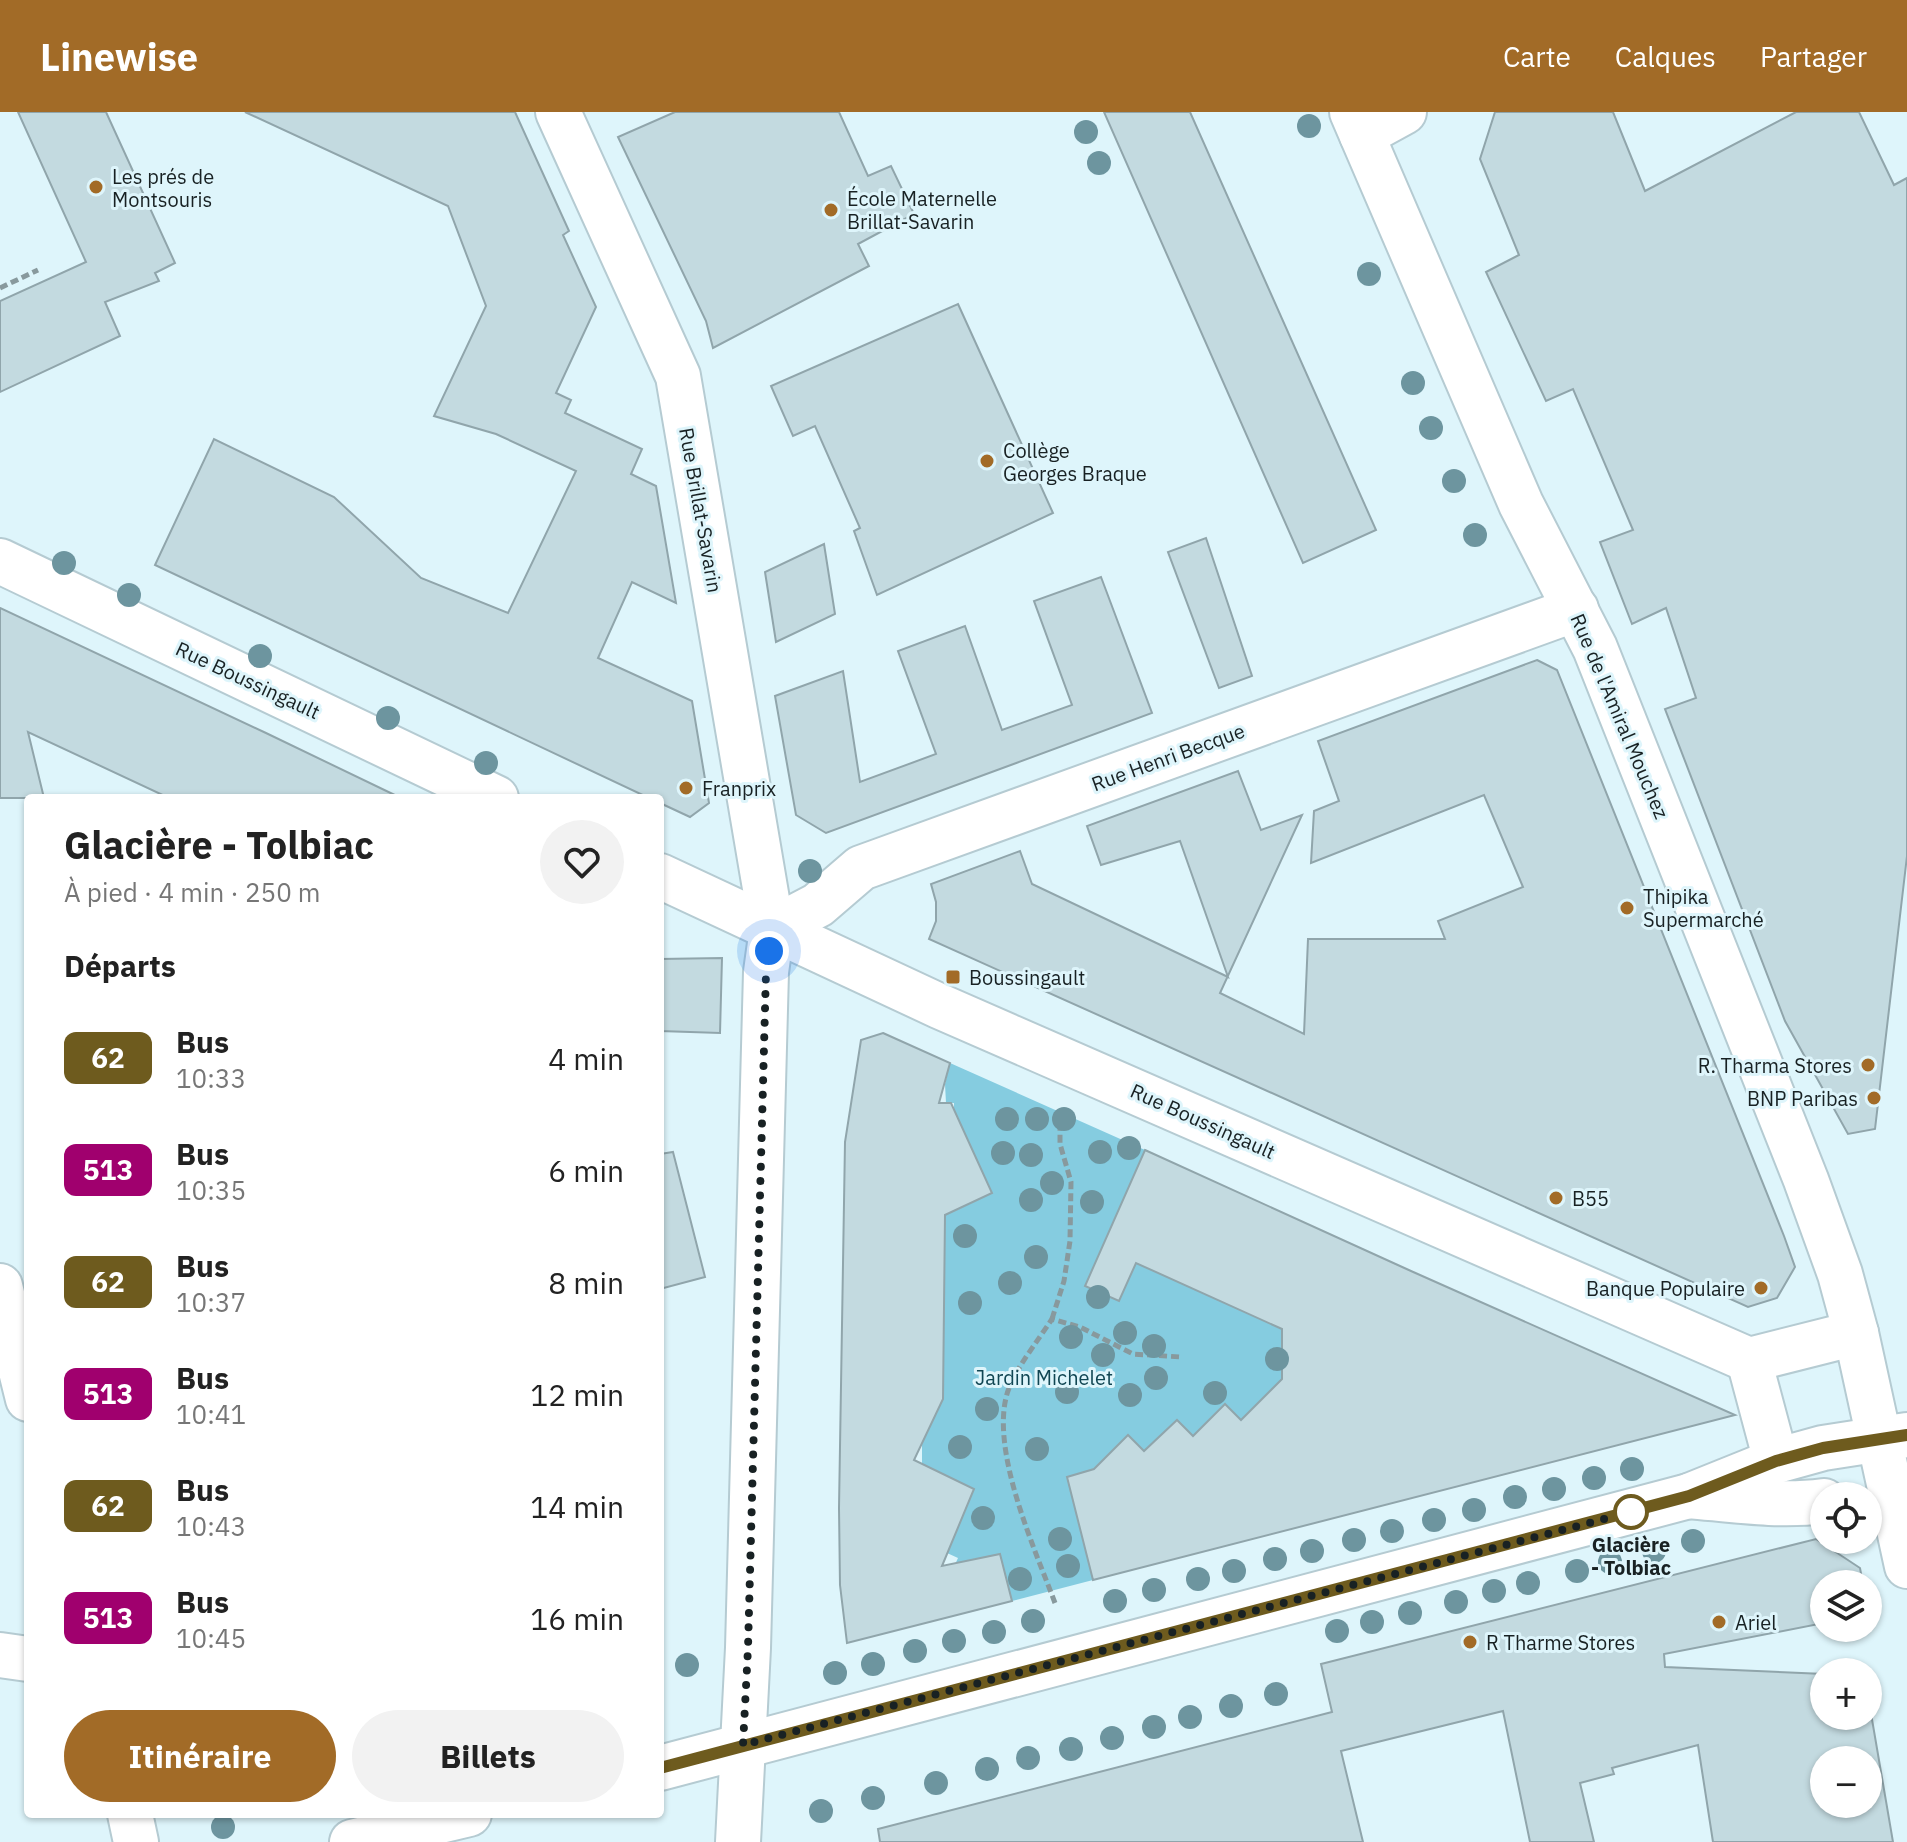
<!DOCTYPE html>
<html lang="fr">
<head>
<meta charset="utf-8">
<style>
  :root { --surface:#fff; --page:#f2f2f2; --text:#222; --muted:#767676; --accent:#a26b27 }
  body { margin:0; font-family:"IBM Plex Sans",sans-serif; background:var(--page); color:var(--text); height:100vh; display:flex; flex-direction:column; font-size:30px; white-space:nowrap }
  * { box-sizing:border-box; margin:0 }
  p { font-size:26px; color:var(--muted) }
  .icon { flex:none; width:44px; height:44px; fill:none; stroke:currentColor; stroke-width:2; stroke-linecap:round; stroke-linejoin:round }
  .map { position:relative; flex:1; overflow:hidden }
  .sheet { position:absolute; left:24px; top:682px; width:640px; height:1024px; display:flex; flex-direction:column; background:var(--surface); border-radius:8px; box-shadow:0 2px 6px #0004 }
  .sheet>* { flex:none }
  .badge { padding:0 16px; border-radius:12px; font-size:28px; line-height:52px }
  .tools { position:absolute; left:1810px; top:1370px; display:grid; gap:16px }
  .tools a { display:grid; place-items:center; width:72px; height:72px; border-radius:50%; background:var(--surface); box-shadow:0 2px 6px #0004; font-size:40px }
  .you { position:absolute; width:40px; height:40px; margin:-20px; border:6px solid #fff; border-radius:50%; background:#1a73e8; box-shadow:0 0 0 12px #1a73e833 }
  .map>.badge { position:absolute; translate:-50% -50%; box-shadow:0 0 0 4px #fff }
  h2 { padding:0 40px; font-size:30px; line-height:72px }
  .round { display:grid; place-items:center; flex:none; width:84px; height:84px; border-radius:42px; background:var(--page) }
  .head { display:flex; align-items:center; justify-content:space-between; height:136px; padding:0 40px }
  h1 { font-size:38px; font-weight:700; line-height:60px }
  .button { display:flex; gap:16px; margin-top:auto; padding:16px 40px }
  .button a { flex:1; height:92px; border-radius:48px; background:var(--accent); color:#fff; font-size:32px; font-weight:700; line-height:92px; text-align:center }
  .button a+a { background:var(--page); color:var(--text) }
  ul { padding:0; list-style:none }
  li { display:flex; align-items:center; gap:24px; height:112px; padding:0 40px }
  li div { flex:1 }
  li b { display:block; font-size:30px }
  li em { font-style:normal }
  li .badge { min-width:88px; font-weight:700; text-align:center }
  header { display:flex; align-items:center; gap:48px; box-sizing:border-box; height:112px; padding:0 40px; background:var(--accent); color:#fff }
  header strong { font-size:38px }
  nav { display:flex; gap:44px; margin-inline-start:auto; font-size:28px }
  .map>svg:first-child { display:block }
  .green { fill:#85cce0 }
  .building { fill:#c3dae0; stroke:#90a5ab; stroke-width:2; fill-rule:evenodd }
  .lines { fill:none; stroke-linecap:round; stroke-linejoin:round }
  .minor-casing { stroke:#b5cbd2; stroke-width:48 }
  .tertiary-casing { stroke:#b5cbd2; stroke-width:48 }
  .secondary-casing { stroke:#b5cbd2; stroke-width:48 }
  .path { stroke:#88999d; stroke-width:5; stroke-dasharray:8 4; stroke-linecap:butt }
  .minor { stroke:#fff; stroke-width:44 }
  .tertiary { stroke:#fff; stroke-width:44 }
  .secondary { stroke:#fff; stroke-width:44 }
  .tree { fill:#6d959f }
  .line-casing { stroke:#fff; stroke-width:18 }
  .line { stroke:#6e5b1e; stroke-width:12 }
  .walk { stroke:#182123; stroke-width:8; stroke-dasharray:0 14.4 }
  .poi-dot { fill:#a26b27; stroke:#def5fb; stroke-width:3 }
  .stop-dot { fill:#fff; stroke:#6e5b1e; stroke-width:4 }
  .labels { text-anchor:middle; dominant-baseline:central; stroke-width:6; stroke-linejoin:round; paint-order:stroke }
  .poi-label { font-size:20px; fill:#182123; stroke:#def5fb; text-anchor:start }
  .street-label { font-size:20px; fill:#182123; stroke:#def5fb }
  .park-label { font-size:20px; fill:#104653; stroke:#def5fb }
  .stop-label { font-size:20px; font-weight:bold; fill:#182123; stroke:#def5fb }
</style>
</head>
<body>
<header>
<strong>Linewise</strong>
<nav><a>Carte</a><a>Calques</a><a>Partager</a></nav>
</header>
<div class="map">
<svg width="1907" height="1730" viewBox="0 0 1907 1730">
  <rect width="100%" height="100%" fill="#def5fb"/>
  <path class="green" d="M950 951 1145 1038 1086 1174 1119 1189 1136 1151 1282 1217V1273L1241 1308 1224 1292 1193 1324 1177 1308 1144 1339 1128 1324 1094 1357 1068 1365 1093 1468 1012 1489 1000 1442 974 1447 987 1496 949 1505 946 1472 958 1446 947 1441 922 1352V1332L943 1287 945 1114 938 1100 957 1098 992 1081 954 999V991H946L945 972Z"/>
  <g class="building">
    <path d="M18 0H106L175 151 155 161 159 169 105 190 120 224 0 280V189L86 150Z"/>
    <path d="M245 0H515L569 119 563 123 596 195 556 281 571 288 565 301 642 337 631 362 656 374 676 491 632 470 598 546 692 589 709 691 690 705 660 691V686H649L155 453 214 327 334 385 421 466 508 501 576 359 496 322 434 304 486 194 448 94Z"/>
    <path d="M675 0H839L868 64 891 54 914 102 858 132 869 154 713 236 706 209 618 25Z"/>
    <path d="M1104 0H1190L1376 418 1303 451Z"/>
    <path d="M1495 0H1613L1645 79 1796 0H1859L1894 73 1907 66V744L1875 1017 1848 1022 1785 909 1665 597 1696 586 1666 496 1632 512 1600 430 1633 418 1573 277 1546 289 1486 160 1519 143 1480 47Z"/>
    <path d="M958 192 1053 401 877 483 854 419 860 416 815 314 793 324 771 274Z"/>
    <path d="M1206 426 1252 564 1219 576 1168 440Z"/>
    <path d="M824 432 835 502 776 530 765 460Z"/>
    <path d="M1101 465 1152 601 826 721 796 703 775 584 843 559 860 670 936 642 898 539 965 514 1002 618 1072 593 1034 489Z"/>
    <path d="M0 496 266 621 401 686H169L28 620 44 686H0Z"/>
    <path d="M1537 548 1557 558 1784 1124 1795 1155 1777 1186 1748 1195 929 827 936 809V790L931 772 1020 739 1032 772 1228 865 1180 729 1101 753 1087 714 1238 659 1261 718 1302 703 1220 881 1304 922 1308 827H1445L1438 809 1523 775 1484 683 1311 751 1314 699 1339 689 1318 629Z"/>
    <path d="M722 846 720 921 660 919V847Z"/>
    <path d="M883 921 950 951 939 991H951L992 1081 945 1103 943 1287 914 1348 974 1377 942 1454 1000 1442 1012 1489 847 1531 840 1473 839 1396 845 1030 861 928Z"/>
    <path d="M1145 1038 1411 1159 1735 1303 1093 1468 1067 1365 1094 1357 1128 1323 1144 1339 1177 1308 1193 1324 1225 1292 1241 1308 1282 1267V1217L1136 1151 1119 1189 1085 1174Z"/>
    <path d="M673 1040 705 1165 660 1177V1042Z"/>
    <path d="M1816 1427 1860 1456 1863 1472H1824V1511L1664 1542 1665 1555 1824 1562V1604H1868V1584L1893 1730H1713L1698 1633 1612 1656 1614 1662 1580 1671 1594 1730H1530L1503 1599 1341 1639 1363 1730H880L878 1717 1332 1600 1321 1552ZM1824 1648H1868V1692H1824Z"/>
  </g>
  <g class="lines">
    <g class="minor-casing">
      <g id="minor">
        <path d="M558 0 678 264 772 817 766 860 748 1536 738 1730"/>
        <path d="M1362 23 1404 0"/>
        <path d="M0 449 496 686"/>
        <path d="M660 764 939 894 1749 1248 1856 1221"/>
        <path d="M772 817 818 793 861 756 1576 497"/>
        <path d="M0 1174 28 1287"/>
        <path d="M1749 1248 1776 1349"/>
        <path d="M0 1543 28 1547"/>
        <path d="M130 1702 136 1730"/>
      </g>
    </g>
    <g class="tertiary-casing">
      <g id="tertiary">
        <path d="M1352 0 1521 392 1595 536 1806 1068 1840 1162 1856 1221 1907 1454"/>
        <path d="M1689 1384C1734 1388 1779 1395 1824 1389"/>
      </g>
    </g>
    <g class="secondary-casing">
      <g id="secondary">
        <path d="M660 1656 1689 1384 1776 1349 1823 1336 1907 1323"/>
        <path d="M352 1730 469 1702"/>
      </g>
    </g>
    <g class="path">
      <path d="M0 176 38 158"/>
      <path d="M1052 1207 1064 1169 1070 1129 1071 1070 1060 1032V996"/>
      <path d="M1055 1491C1035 1437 987 1333 1009 1276 1017 1255 1039 1227 1052 1207L1080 1215 1133 1242 1181 1245"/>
    </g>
    <use href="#minor" class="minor"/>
    <use href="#tertiary" class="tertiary"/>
    <use href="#secondary" class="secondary"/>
  </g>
  <g class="tree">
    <circle cx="1309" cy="14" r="12"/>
    <circle cx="1086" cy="20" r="12"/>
    <circle cx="1099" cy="51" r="12"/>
    <circle cx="1369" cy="162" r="12"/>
    <circle cx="1413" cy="271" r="12"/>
    <circle cx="1431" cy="316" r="12"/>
    <circle cx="1454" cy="369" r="12"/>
    <circle cx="1475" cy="423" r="12"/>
    <circle cx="64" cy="451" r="12"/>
    <circle cx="129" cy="483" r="12"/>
    <circle cx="260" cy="544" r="12"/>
    <circle cx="388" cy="606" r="12"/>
    <circle cx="486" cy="651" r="12"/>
    <circle cx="810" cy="759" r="12"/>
    <circle cx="1007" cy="1007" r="12"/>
    <circle cx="1037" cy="1007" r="12"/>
    <circle cx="1064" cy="1007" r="12"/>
    <circle cx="1129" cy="1036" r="12"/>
    <circle cx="1100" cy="1040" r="12"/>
    <circle cx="1003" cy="1041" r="12"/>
    <circle cx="1031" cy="1043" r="12"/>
    <circle cx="1052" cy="1071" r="12"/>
    <circle cx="1031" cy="1088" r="12"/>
    <circle cx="1092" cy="1090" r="12"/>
    <circle cx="965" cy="1124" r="12"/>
    <circle cx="1036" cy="1145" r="12"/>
    <circle cx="1010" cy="1171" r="12"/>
    <circle cx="1098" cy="1185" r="12"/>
    <circle cx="970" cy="1191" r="12"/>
    <circle cx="1125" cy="1221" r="12"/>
    <circle cx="1071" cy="1225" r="12"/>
    <circle cx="1154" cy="1234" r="12"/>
    <circle cx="1103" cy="1243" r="12"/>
    <circle cx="1277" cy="1247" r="12"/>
    <circle cx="1156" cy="1266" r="12"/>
    <circle cx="1067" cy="1280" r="12"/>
    <circle cx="1215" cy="1281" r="12"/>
    <circle cx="1130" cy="1283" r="12"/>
    <circle cx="987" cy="1297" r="12"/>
    <circle cx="960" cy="1335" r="12"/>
    <circle cx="1037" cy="1337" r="12"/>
    <circle cx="1632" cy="1357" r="12"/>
    <circle cx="1594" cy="1366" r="12"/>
    <circle cx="1554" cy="1377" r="12"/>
    <circle cx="1515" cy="1385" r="12"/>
    <circle cx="1474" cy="1398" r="12"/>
    <circle cx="983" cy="1406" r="12"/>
    <circle cx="1434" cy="1408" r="12"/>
    <circle cx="1392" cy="1419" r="12"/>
    <circle cx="1060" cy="1427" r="12"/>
    <circle cx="1354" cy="1428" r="12"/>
    <circle cx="1693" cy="1429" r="12"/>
    <circle cx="1312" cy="1439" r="12"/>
    <circle cx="1654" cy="1439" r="12"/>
    <circle cx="1275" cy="1447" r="12"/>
    <circle cx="1610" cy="1450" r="12"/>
    <circle cx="1068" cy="1454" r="12"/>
    <circle cx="1234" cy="1459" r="12"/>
    <circle cx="1577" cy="1459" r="12"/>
    <circle cx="1020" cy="1467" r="12"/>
    <circle cx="1198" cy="1467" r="12"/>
    <circle cx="1528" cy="1471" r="12"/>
    <circle cx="1154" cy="1478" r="12"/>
    <circle cx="1494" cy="1479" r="12"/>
    <circle cx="1115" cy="1489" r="12"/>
    <circle cx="1456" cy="1490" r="12"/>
    <circle cx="1410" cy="1501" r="12"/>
    <circle cx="1033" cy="1509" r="12"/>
    <circle cx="1372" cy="1510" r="12"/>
    <circle cx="1337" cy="1519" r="12"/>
    <circle cx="994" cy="1520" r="12"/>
    <circle cx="954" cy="1529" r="12"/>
    <circle cx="915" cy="1539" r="12"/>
    <circle cx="873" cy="1552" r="12"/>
    <circle cx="687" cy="1553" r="12"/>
    <circle cx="835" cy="1561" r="12"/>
    <circle cx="1276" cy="1582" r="12"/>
    <circle cx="1231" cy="1594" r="12"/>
    <circle cx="1190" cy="1605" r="12"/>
    <circle cx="1154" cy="1615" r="12"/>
    <circle cx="1112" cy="1626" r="12"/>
    <circle cx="1071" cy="1637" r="12"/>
    <circle cx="1028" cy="1646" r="12"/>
    <circle cx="987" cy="1657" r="12"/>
    <circle cx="936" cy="1671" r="12"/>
    <circle cx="873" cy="1686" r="12"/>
    <circle cx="821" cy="1699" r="12"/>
    <circle cx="223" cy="1715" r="12"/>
  </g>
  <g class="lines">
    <g class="line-casing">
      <path id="line" d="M660 1656 1689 1384 1776 1349 1823 1336 1907 1323"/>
    </g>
    <use href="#line" class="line"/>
    <path class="walk" d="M769 839 766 860 748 1536 743 1633 1631 1400"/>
  </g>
  <g class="poi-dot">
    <circle cx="96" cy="75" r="8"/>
    <circle cx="831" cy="98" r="8"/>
    <circle cx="987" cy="349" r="8"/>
    <circle cx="686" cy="676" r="8"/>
    <circle cx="1627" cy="796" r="8"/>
    <rect x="945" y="857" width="16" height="16" rx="4"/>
    <circle cx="1868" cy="953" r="8"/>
    <circle cx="1874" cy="986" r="8"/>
    <circle cx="1556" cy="1086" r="8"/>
    <circle cx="1761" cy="1176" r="8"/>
    <circle cx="1719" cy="1510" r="8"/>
    <circle cx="1470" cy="1530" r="8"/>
  </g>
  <circle class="stop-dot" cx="1631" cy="1400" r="16"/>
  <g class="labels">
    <g class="poi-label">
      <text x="112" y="64">Les prés de<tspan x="112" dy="23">Montsouris</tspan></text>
      <text x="847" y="86">École Maternelle<tspan x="847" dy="23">Brillat-Savarin</tspan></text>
      <text x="1003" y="338">Collège<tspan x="1003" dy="23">Georges Braque</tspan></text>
      <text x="702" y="676">Franprix</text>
      <text x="1643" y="784">Thipika<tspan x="1643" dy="23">Supermarché</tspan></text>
      <text x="969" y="865">Boussingault</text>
      <text x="1852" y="953" text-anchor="end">R. Tharma Stores</text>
      <text x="1858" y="986" text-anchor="end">BNP Paribas</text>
      <text x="1572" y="1086">B55</text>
      <text x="1745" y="1176" text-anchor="end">Banque Populaire</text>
      <text x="1735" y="1510">Ariel</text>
      <text x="1486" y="1530">R Tharme Stores</text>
    </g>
    <g class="street-label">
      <text transform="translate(701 398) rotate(80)">Rue Brillat-Savarin</text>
      <text transform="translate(248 568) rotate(25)">Rue Boussingault</text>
      <text transform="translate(1620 604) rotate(67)">Rue de l'Amiral Mouchez</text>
      <text transform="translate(1168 645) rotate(-20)">Rue Henri Becque</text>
      <text transform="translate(1203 1009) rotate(24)">Rue Boussingault</text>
    </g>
    <g class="park-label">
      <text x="1044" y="1265">Jardin Michelet</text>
    </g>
    <g class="stop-label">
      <text x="1631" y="1432">Glacière<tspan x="1631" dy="23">- Tolbiac</tspan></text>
    </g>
  </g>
</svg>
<div class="tools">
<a><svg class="icon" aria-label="locate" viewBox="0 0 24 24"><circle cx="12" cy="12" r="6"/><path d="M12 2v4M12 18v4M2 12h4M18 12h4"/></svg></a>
<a><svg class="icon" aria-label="layers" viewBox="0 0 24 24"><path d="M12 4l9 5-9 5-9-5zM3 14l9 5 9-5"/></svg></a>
<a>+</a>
<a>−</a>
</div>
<div class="you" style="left:769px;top:839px"></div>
<section class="sheet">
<div class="head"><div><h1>Glacière - Tolbiac</h1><p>À pied · 4 min · 250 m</p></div><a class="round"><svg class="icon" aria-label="heart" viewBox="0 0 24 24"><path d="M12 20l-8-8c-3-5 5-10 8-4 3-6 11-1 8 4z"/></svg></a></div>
<h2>Départs</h2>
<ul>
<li><span class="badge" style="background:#6e5b1e;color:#fff">62</span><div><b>Bus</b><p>10:33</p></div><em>4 min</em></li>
<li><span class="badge" style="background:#a0006e;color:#fff">513</span><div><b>Bus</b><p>10:35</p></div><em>6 min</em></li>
<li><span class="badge" style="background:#6e5b1e;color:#fff">62</span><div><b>Bus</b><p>10:37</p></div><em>8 min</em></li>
<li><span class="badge" style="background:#a0006e;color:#fff">513</span><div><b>Bus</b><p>10:41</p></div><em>12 min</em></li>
<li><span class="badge" style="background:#6e5b1e;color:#fff">62</span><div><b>Bus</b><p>10:43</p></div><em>14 min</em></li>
<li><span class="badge" style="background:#a0006e;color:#fff">513</span><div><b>Bus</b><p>10:45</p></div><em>16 min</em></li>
</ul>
<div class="button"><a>Itinéraire</a><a>Billets</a></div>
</section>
</div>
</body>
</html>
